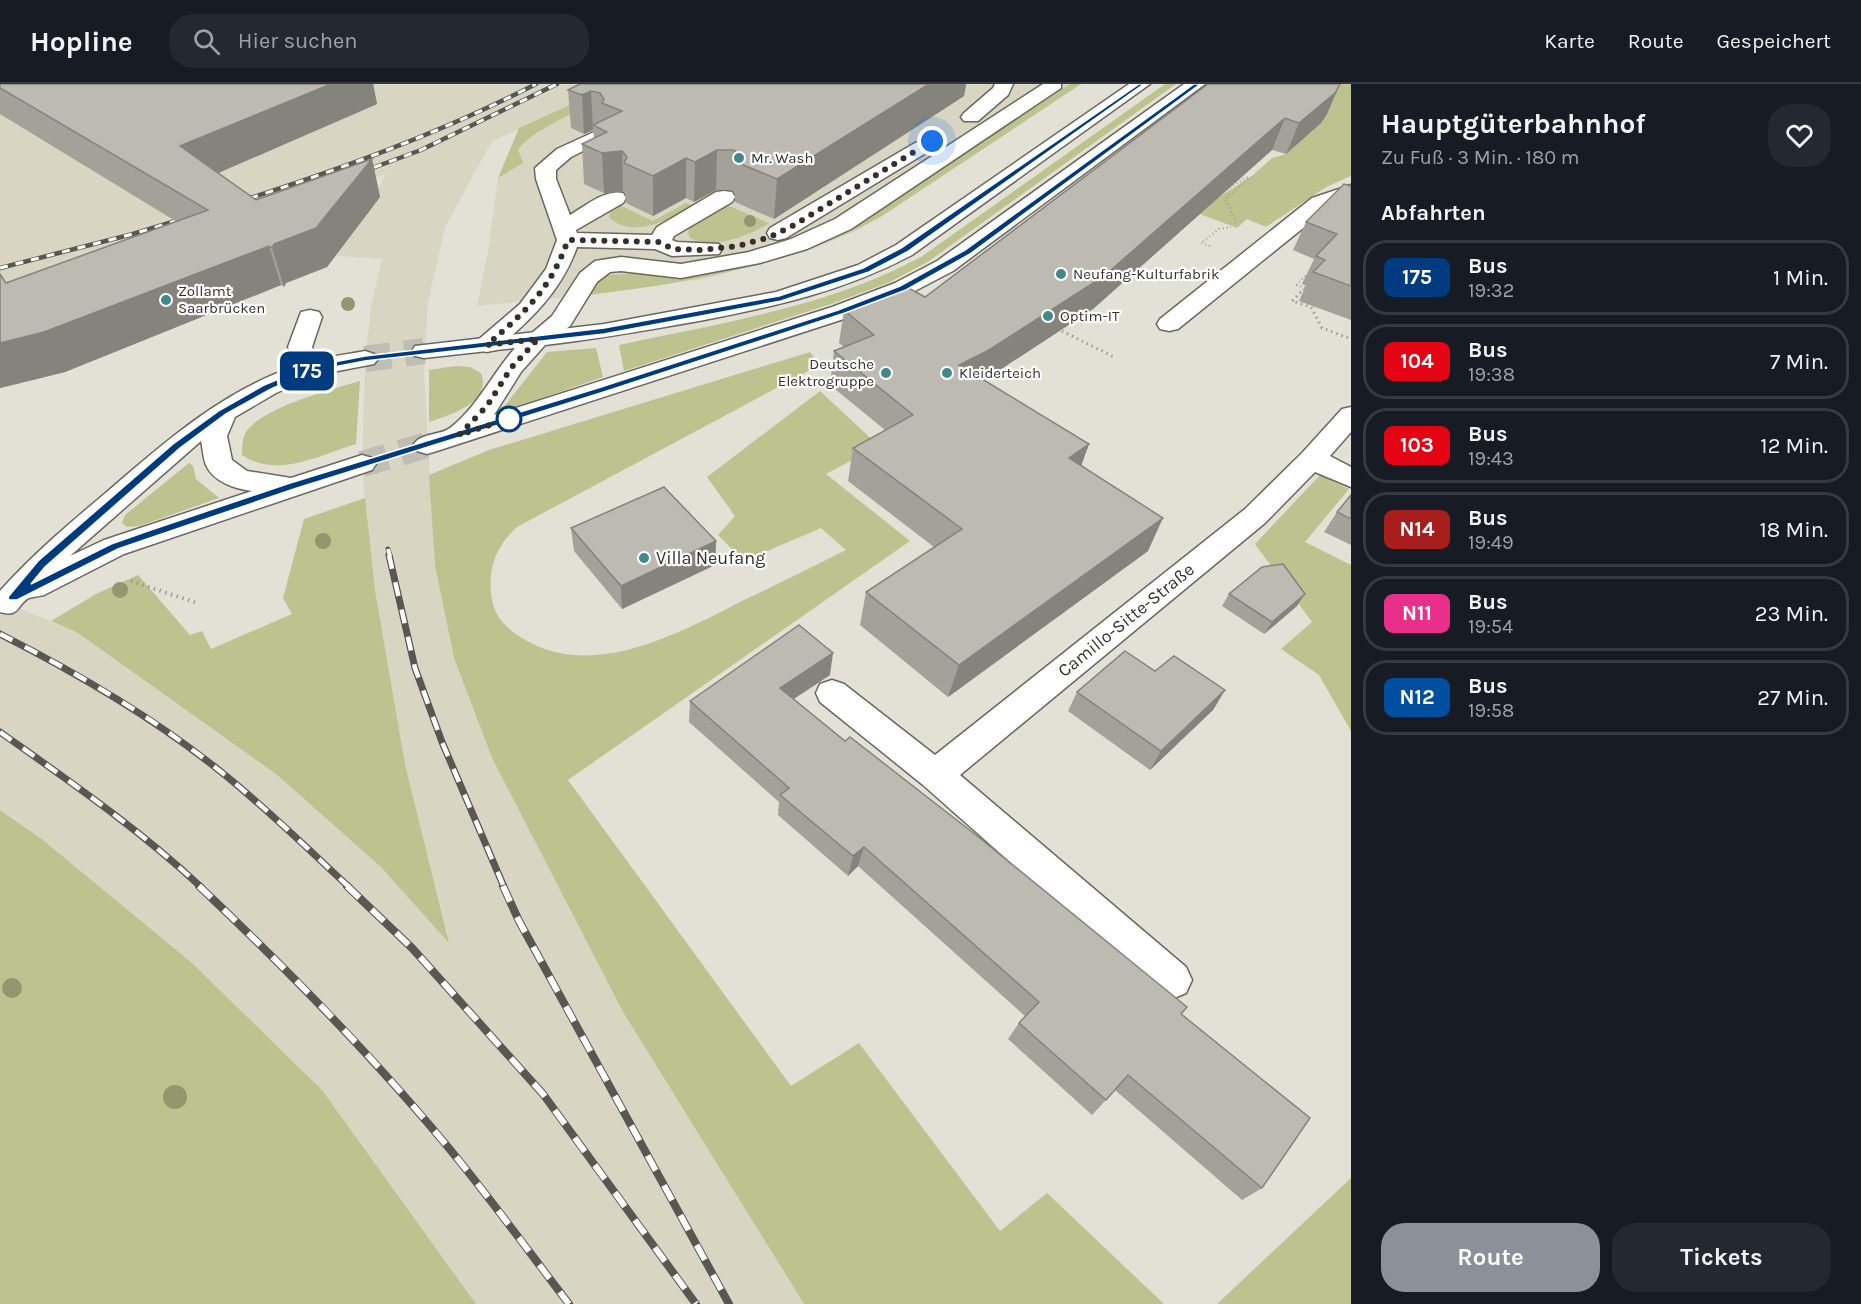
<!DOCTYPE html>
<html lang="de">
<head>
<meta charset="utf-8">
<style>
  :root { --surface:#171b24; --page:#242831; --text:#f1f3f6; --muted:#9ea1a6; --line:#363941; --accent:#8c9099 }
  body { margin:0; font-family:Karla,sans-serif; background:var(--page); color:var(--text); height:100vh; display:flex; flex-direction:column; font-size:22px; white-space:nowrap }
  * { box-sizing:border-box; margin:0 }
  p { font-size:20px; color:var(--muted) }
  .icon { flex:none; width:33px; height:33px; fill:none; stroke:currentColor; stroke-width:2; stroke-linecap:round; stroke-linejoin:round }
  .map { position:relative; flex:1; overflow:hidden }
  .side { display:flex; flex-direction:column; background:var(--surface); width:510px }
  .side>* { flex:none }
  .badge { padding:0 12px; border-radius:9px; font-size:21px; line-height:39px }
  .you { position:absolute; width:30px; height:30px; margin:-15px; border:4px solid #fff; border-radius:50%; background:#1a73e8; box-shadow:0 0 0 9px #1a73e833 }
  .map>.badge { position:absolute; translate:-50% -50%; box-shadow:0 0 0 3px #fff }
  h2 { padding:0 30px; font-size:22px; line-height:54px }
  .round { display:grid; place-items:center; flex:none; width:63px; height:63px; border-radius:24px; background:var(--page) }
  .head { display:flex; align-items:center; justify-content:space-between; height:102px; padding:0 30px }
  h1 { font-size:28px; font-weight:700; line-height:45px }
  .button { display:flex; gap:12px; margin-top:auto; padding:12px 30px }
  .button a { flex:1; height:69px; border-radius:24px; background:var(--accent); color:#fff; font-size:24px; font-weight:700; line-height:69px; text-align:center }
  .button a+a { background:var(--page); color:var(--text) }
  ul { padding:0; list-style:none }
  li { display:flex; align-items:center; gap:18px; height:75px; margin:0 12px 9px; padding:0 18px; border:3px solid var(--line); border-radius:24px }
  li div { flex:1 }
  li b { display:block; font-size:22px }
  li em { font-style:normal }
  li .badge { min-width:66px; font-weight:700; text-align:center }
  header { display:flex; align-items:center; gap:36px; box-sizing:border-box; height:84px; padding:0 30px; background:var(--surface); border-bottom:2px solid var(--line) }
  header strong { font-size:28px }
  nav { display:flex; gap:33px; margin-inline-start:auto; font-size:21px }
  .search { width:420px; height:54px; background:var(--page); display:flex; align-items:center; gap:15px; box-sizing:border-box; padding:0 21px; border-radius:24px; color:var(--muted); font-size:22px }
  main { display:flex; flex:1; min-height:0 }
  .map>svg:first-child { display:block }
  .built { fill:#d9d5c3 }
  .green { fill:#bcc38e }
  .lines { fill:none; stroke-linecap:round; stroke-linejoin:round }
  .major-tunnel { stroke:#bfbeb4; stroke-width:26; stroke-dasharray:26 14; stroke-linecap:butt }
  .minor-casing { stroke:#69675e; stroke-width:3 }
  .major-casing { stroke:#69675e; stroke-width:3 }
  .path-far2 { stroke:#9e9c94; stroke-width:2; stroke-dasharray:1 3; stroke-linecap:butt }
  .path-far1 { stroke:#9e9c94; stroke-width:3; stroke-dasharray:1.5 4; stroke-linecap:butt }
  .path { stroke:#9e9c94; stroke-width:4; stroke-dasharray:1.5 4.5; stroke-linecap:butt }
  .minor { fill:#fff; fill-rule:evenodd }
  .major { fill:#fff; fill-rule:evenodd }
  .rail-far3-casing { stroke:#585752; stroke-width:4.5 }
  .rail-far2-casing { stroke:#585752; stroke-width:5 }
  .rail-far1-casing { stroke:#585752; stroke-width:7 }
  .rail-casing { stroke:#585752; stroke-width:8 }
  .rail-far3 { stroke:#fff; stroke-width:3; stroke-dasharray:8; stroke-linecap:butt }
  .rail-far2 { stroke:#fff; stroke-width:4; stroke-dasharray:10; stroke-linecap:butt }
  .rail-far1 { stroke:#fff; stroke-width:4.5; stroke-dasharray:14; stroke-linecap:butt }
  .rail { stroke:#fff; stroke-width:6; stroke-dasharray:17; stroke-linecap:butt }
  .tree { fill:#94966f }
  .wall { fill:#a3a198 }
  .shaded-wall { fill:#84837c }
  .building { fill:#bdbbb1; stroke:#84837c; stroke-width:1.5 }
  .line { fill:#003b80; stroke:#fff; stroke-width:1.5 }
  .walk { stroke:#31302c; stroke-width:6; stroke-dasharray:0 10.8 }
  .poi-dot { fill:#40888a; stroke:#fff; stroke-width:2 }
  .stop-dot { fill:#fff; stroke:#003b80; stroke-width:3 }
  .labels { text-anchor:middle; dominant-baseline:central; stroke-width:4.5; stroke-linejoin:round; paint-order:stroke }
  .far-poi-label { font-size:15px; fill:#31302c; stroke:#fff; text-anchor:start }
  .poi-label { font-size:18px; fill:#31302c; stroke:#fff; text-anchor:start }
  .street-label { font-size:18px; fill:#31302c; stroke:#fff }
</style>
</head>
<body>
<header>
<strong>Hopline</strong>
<div class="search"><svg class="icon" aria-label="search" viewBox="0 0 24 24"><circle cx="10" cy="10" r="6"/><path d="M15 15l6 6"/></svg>Hier suchen</div>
<nav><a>Karte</a><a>Route</a><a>Gespeichert</a></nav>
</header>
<main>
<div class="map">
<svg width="1351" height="1220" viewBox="0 0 1351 1220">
  <rect width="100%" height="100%" fill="#e3e1d6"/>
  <path class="built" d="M0 0H1081L882 132 856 147 813 165 704 195 589 211 477 222 488 167 498 94 519 45 492 57 445 143 428 219 424 287 435 481 454 574 492 674 623 928 804 1220H476L322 1006 192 879 43 756 0 726V516L78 549 276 690 381 783 449 858 405 680 375 506 367 443 362 380 365 275 371 223 382 175 336 172 353 149 386 90 203 157 0 219Z"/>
  <g class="green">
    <path d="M1070 0H1081L882 132C791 182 691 198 589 211L602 194 609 191 640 189 669 194 699 192 756 178 851 144Z"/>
    <path d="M1165 0H1176L929 177 890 198 834 219 624 287 619 261C722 239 827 223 921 173Z"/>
    <path d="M1236 0H1351V92L1326 103 1266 143 1247 135 1237 144 1200 130 1219 113 1253 91 1272 74 1286 70 1323 37 1228 7Z"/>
    <path d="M614 1 624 6C599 18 532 44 518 66L523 79 498 94 519 44Z"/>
    <path d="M686 119 693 122C671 135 632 156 609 133L611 126 619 121 653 137Z"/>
    <path d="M727 121 769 139C751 152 711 166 690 154L688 148 690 143Z"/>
    <path d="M596 264 603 293 499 329 547 268Z"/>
    <path d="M810 268 817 277 816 281 812 285 517 443C495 463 487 486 492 516 495 533 507 545 522 554 592 598 679 549 744 516 778 500 812 483 846 466L821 444 744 477 718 451 735 432 707 393 820 307 879 362 826 390 910 457 568 696 791 1002 859 959 1000 1147 1047 1109 1164 1220H804L623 928 492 674 454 574 435 481 429 391 489 366Z"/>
    <path d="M456 282 470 283 481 289C492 319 450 331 429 338V286Z"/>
    <path d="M360 297 356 360C320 371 277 395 242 371 242 362 242 356 246 348 261 324 333 305 360 297Z"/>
    <path d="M189 379 193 382 196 395 219 414 139 442 127 443 122 439 125 431Z"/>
    <path d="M1320 391 1349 405 1305 458 1351 481V647L1319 591 1281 565 1312 538 1255 460Z"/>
    <path d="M365 414 375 506 405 680 449 859 381 783 276 690 78 549 51 537 96 510 138 491 190 551 202 547 211 565 292 530 283 514 304 435Z"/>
    <path d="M0 726 43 756 192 879 322 1006 476 1220H0Z"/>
    <path d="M1351 1094V1220H1217Z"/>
  </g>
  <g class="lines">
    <g class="major-tunnel">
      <path d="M365 275 424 267"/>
      <path d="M362 380 427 361"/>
    </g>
    <g class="minor-casing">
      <g id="minor">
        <path d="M995 0H1013L1008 11 978 37H964L961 33 964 29 993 4Z"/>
        <path d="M1043 0H1061V4L851 145 807 165 760 179 681 194 621 187 610 188 597 198 570 242 547 259 538 261 529 259 526 254 552 232 580 189 595 177 621 173 681 180 749 168 791 155 835 135Z"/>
        <path d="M594 48 601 50 604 54 601 58 571 73 556 86V95L570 131C585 122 605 105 623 109L626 114 623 119 576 146 577 149 652 151 657 143 716 108 724 107 732 108 735 113 732 118 674 152 672 156 677 158 719 160 722 165 719 170 672 172 655 165 577 163C561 208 531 235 496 266L487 268 478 266 475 261 478 256 520 220 546 185 557 156 536 95 535 84 557 65Z"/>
        <path d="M922 57 929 59 932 63 929 67 786 154 778 156 770 154 767 149 770 144 915 59Z"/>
        <path d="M1351 101V114L1328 124 1178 245 1169 247 1160 245 1157 240 1160 235 1312 114Z"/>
        <path d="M310 226 319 228 322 233 312 263 324 285 320 290 311 293 302 290 288 263 301 228Z"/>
        <path d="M1351 323V348L1330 372 1351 383V403L1315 388 1265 439 960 691 1186 883 1192 896 1186 909 1172 915 1158 909 923 701 820 618 816 609 820 600 832 596 844 600 935 671 1245 425 1302 369 1342 325Z"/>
      </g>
    </g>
    <g class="major-casing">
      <g id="major">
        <path d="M1129 0H1150L912 171C842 208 776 222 699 237 648 246 597 255 545 261L521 288 494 331 832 223 895 199 937 177 1184 0H1205L953 187 911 209 850 233 437 367 427 370 417 367 413 361C422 348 439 352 450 344 478 322 492 290 515 264L424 274 415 272 412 267 415 262 604 240 776 208 858 181 896 161Z"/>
        <path d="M365 267 374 270 378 275 374 280 317 291 276 309 235 333 227 352 232 376 247 387 291 394 362 371 372 374 376 380 372 386 124 470 44 511C40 512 32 513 29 514 17 520 20 534 0 528V507C33 470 70 439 108 407 167 356 226 304 302 280 322 273 344 271 365 267ZM201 357C203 365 203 374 206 381 213 398 236 405 252 407L104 456 70 472Z"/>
      </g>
    </g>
    <g class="path-far2">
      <path d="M1223 108 1246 93 1249 94"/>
      <path d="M1236 139 1225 115 1249 94"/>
      <path d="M1210 162 1201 159 1219 145 1231 143"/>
      <path d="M1305 204 1297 201 1306 191"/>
      <path d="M1300 209 1307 202"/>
    </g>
    <g class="path-far1">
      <path d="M1301 208 1292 217 1311 223 1322 244 1351 255"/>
      <path d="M1062 247 1116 274"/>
    </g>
    <path class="path" d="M131 497 197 519"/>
    <use href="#minor" class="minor"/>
    <use href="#major" class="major"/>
    <g class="rail-far3-casing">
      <g id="rail-far3">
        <path d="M359 89 421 66 557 0"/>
        <path d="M235 119C338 86 439 50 536 0"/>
        <path d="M0 184 133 150 192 132"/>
      </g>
    </g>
    <g class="rail-far2-casing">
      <path id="rail-far2" d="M388 465 390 472"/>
    </g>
    <g class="rail-far1-casing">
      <g id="rail-far1">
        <path d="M389 471 415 584 442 658 504 803"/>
        <path d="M0 550C77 589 153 633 220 687 265 723 307 764 349 803"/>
        <path d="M0 648C69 697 139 745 201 803"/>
      </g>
    </g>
    <g class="rail-casing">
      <g id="rail">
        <path d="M199 802C291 889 381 980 461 1079 498 1125 533 1173 569 1220"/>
        <path d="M347 802 412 864 543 1010 696 1220"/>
        <path d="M503 802 519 837 729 1220"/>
      </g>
    </g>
    <use href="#rail-far3" class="rail-far3"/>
    <use href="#rail-far2" class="rail-far2"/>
    <use href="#rail-far1" class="rail-far1"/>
    <use href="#rail" class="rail"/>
  </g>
  <g class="tree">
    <circle cx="750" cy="137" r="6"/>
    <circle cx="348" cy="220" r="7"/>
    <circle cx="323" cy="457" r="8"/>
    <circle cx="120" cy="506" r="8"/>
    <circle cx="12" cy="904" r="10"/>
    <circle cx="175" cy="1013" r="12"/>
  </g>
  <g class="wall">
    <path d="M0 0H373L377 20 218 89 256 116 372 75 380 113 327 183 286 199 284 203 281 201 65 288 0 304V190L6 199 177 138 0 30Z"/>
    <path d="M580 0H966L964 12 774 135 735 118V109L732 106H716L694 118 686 114 653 132 626 119 625 109 623 107 604 109 584 100 582 60 594 54 593 46 584 50 571 44 568 6Z"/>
    <path d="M1208 0 1327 30 1321 39 1286 70 1272 66 1093 225 984 296 1089 360 1081 382 1148 467 948 613 860 541 866 508 934 463 848 397 853 364 885 346 830 301 834 267 844 263 839 259 844 226 925 213Z"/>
    <path d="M1351 101V236L1299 217 1306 202 1302 200 1314 175 1293 166 1306 138Z"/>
    <path d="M1351 411V461L1324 448 1337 428Z"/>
    <path d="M571 444 716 457 715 481 622 525 574 467Z"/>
    <path d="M1229 510 1297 522 1264 550 1222 522Z"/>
    <path d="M1155 587 1225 606 1213 626 1150 686 1068 627 1077 608Z"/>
    <path d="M830 591 794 615 1181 930 1262 1104 1242 1116 1115 1006 1092 1031 1008 955 1019 939 1025 932 858 782 848 792 778 731 779 718 689 638 690 617Z"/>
  </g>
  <g class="shaded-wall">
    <path d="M331 0H373L377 20 193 100 180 62Z"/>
    <path d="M929 0H966L964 12 774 135 777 95Z"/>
    <path d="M1340 0 1327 30 1321 39 1286 70 1299 39Z"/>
    <path d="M591 7 593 46 584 50 582 11Z"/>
    <path d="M1285 34 1272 66 1093 225 980 299 959 281Z"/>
    <path d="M717 66 716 106 694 118 695 78Z"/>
    <path d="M622 67 623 107 604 109 602 69Z"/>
    <path d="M686 74V114L653 132V92Z"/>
    <path d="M372 75 380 113 327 183 286 199 284 203 272 164 274 160Z"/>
    <path d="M269 162 281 201 65 288 0 304V259Z"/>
    <path d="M1089 360 1077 393 1069 374Z"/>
    <path d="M1163 434 1148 467 948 613 959 581Z"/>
    <path d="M716 457 715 481 622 525 621 502Z"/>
    <path d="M1305 510 1297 522 1264 550 1272 538Z"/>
    <path d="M833 569 830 591 778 625 780 604Z"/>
    <path d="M1225 606 1213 626 1150 686 1161 667Z"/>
    <path d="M864 763 858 782 848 792 853 772Z"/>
  </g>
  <g class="building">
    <path d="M0 0H331L180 62 256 116 372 75 316 144 274 160 272 164 269 162 44 248 0 259V190L6 199 208 126 0 4Z"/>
    <path d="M580 0H929L777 95 736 78 739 72 734 66H717L695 78 686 74 653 92 624 79 627 73 622 67 602 69 582 60 607 48 593 41 622 27 602 19 604 15 600 9 591 7 582 11 568 6Z"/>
    <path d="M1208 0H1340L1335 9 1299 39 1285 34 1104 192 989 266 959 281 1089 360 1069 374 1163 434 959 581 866 508 962 445 853 364 913 331 834 267 874 251 844 226 905 202 925 213Z"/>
    <path d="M1344 100 1350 102 1351 101V202L1313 188 1325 176 1316 172 1337 150 1306 138Z"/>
    <path d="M664 403 716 457 621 502 571 444Z"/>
    <path d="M1351 411V435L1337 428Z"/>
    <path d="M1283 480 1305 510 1272 538 1229 510 1262 483Z"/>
    <path d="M799 541 833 569 780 604 845 657 850 653 981 755 1187 923 1181 930 1310 1034 1262 1104 1128 991 1106 1016 1019 939 1039 918 864 763 853 772 780 711 789 704 690 617Z"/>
    <path d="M1125 567 1155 587 1174 572 1225 606 1161 667 1077 608Z"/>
  </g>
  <path class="line" d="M1139 0H1144L907 168 869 188 781 217 604 250 365 277 313 287 271 305 226 330 180 364 45 483 31 500 111 460 145 448 287 400 601 303 838 226 900 202 965 166 1194 0H1199V1L970 170 906 206 845 229 607 307 294 405 153 453 118 465 17 516H9L8 513 38 477 173 360 220 326 264 301 308 283 365 272 604 244 779 212 863 184 901 164Z"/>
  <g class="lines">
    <path class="walk" d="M509 335 459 351 487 322 511 284 538 255 487 261C526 227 550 206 568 156L660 158 672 165 700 166 738 162 770 153 794 141 932 57"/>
  </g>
  <g class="poi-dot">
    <circle cx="739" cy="74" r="6"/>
    <circle cx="1061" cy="190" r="6"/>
    <circle cx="166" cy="216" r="6"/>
    <circle cx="1048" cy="232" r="6"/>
    <circle cx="886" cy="289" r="6"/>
    <circle cx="947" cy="289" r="6"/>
    <circle cx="644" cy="474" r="6"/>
  </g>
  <circle class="stop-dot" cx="509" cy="335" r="12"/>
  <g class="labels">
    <g class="far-poi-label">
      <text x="751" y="74">Mr. Wash</text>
      <text x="1073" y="190">Neufang-Kulturfabrik</text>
      <text x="178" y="207">Zollamt<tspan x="178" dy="17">Saarbrücken</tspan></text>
      <text x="1060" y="232">Optim-IT</text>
      <text x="874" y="280" text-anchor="end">Deutsche<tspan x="874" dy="17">Elektrogruppe</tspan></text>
      <text x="959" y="289">Kleiderteich</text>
    </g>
    <g class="poi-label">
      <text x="656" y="474">Villa Neufang</text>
    </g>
    <g class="street-label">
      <text transform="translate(1126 536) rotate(-39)">Camillo-Sitte-Straße</text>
    </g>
  </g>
</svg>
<div class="you" style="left:932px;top:57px"></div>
<b class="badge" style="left:307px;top:287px;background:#003b80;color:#fff">175</b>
</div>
<section class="side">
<div class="head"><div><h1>Hauptgüterbahnhof</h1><p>Zu Fuß · 3 Min. · 180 m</p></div><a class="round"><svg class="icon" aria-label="heart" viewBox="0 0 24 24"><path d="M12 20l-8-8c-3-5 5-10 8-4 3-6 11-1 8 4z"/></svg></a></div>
<h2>Abfahrten</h2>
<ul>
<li><span class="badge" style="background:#003b80;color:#fff">175</span><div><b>Bus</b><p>19:32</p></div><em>1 Min.</em></li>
<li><span class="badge" style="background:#e30513;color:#fff">104</span><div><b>Bus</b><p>19:38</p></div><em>7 Min.</em></li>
<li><span class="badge" style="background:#e30513;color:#fff">103</span><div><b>Bus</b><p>19:43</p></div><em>12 Min.</em></li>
<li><span class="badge" style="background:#a81e1c;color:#fff">N14</span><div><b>Bus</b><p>19:49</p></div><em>18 Min.</em></li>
<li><span class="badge" style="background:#e8308a;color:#fff">N11</span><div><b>Bus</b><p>19:54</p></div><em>23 Min.</em></li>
<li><span class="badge" style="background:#004f9f;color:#fff">N12</span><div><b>Bus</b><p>19:58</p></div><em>27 Min.</em></li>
</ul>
<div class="button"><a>Route</a><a>Tickets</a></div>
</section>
</main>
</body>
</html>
